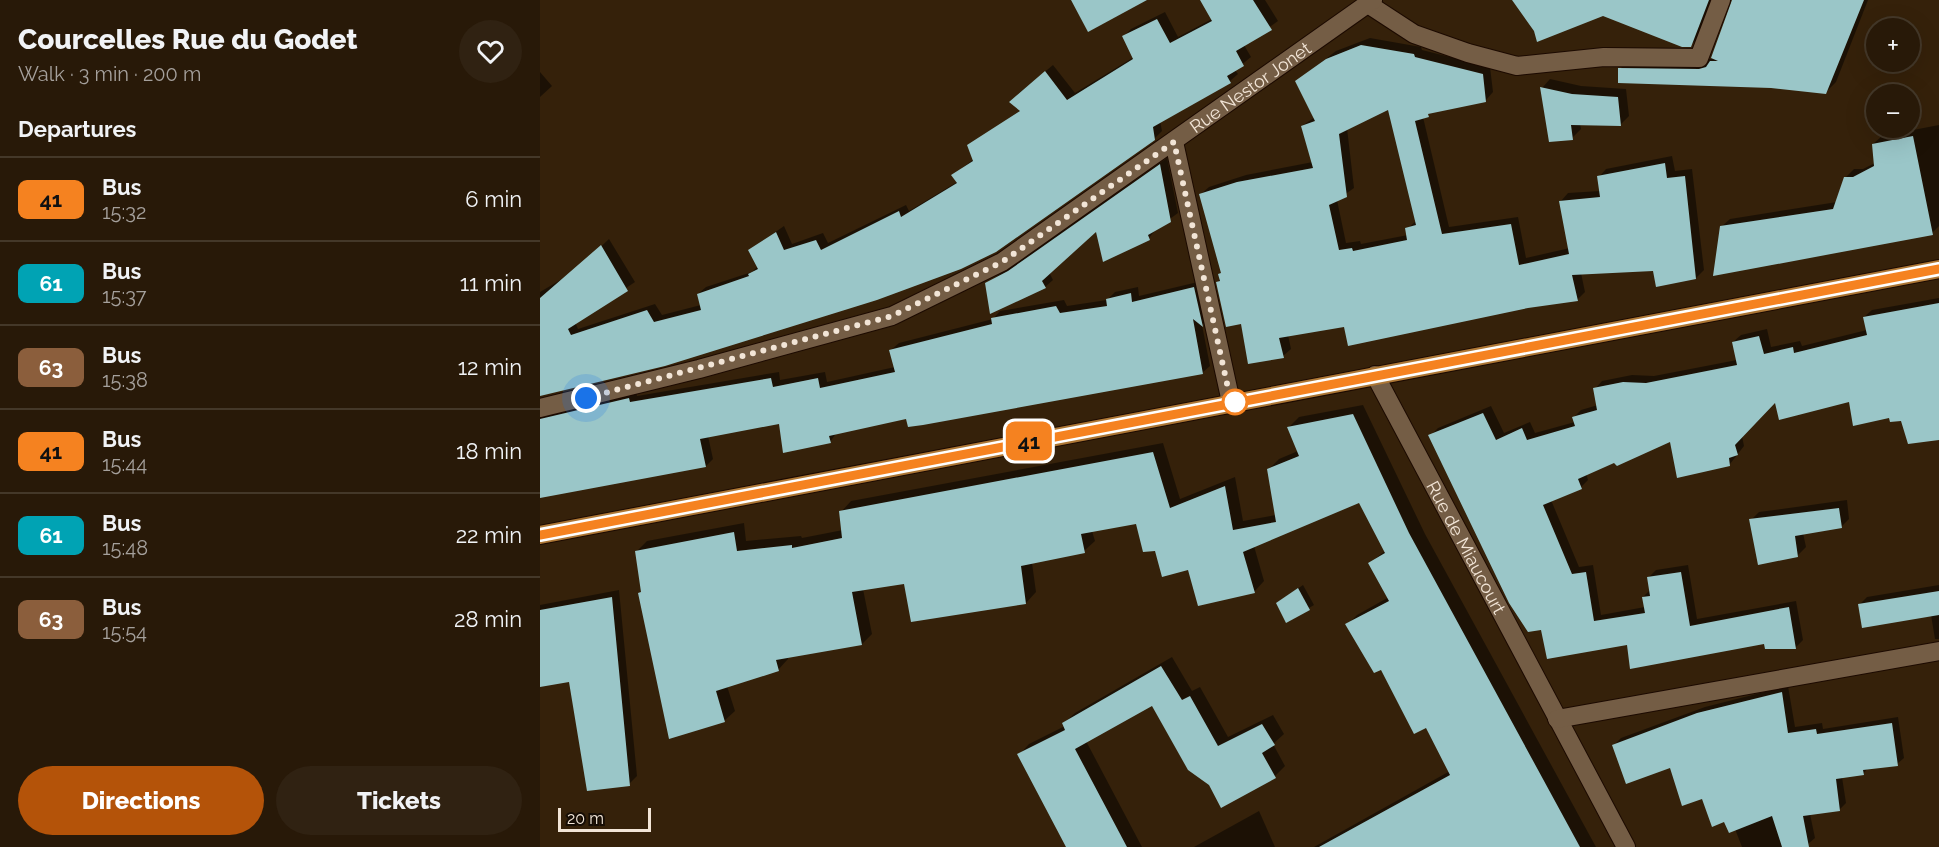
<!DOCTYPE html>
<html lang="en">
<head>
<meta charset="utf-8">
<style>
  :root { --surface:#281908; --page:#302212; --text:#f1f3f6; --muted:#a5a09c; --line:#443829; --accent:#b45309 }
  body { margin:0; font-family:Raleway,sans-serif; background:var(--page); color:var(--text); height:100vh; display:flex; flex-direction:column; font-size:22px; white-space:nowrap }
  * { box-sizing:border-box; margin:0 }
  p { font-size:20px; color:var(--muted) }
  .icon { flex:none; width:33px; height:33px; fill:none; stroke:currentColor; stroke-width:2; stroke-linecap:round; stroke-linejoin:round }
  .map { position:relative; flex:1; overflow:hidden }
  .side { display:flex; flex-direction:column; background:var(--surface); width:540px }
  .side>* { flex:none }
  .badge { padding:0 12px; border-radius:9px; font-size:21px; line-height:39px }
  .fabs { position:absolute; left:1326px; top:18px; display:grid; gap:12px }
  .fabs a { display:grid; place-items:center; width:54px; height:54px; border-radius:50%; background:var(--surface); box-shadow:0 6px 24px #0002,0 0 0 2px var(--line); font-size:30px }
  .scale { position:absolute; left:18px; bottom:15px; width:93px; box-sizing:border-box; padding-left:6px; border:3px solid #f2e5d7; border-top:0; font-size:16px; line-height:21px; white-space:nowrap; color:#f2e5d7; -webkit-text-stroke:4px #160d05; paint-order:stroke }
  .you { position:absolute; width:30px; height:30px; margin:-15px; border:4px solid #fff; border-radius:50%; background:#1a73e8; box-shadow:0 0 0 9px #1a73e833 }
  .map>.badge { position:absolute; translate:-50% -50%; box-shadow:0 0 0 3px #fff }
  h2 { padding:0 18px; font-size:22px; line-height:54px }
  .round { display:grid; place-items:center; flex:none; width:63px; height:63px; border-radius:32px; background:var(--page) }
  .overview { display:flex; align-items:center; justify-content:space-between; height:102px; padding:0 18px }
  h1 { font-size:28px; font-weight:800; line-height:45px }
  .cta { display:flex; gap:12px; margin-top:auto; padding:12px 18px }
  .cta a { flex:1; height:69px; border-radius:36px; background:var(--accent); color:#fff; font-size:24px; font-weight:800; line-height:69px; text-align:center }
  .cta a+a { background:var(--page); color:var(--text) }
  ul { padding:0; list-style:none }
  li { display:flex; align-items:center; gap:18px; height:84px; padding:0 18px; border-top:2px solid var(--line) }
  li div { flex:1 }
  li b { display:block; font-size:22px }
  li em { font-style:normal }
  li .badge { min-width:66px; font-weight:700; text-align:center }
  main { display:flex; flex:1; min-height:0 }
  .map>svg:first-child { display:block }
  .shadow { fill:#0007; fill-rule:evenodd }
  .building { fill:#9ac6c8; fill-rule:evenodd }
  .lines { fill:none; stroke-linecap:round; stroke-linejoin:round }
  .minor-casing { stroke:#1c0a00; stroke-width:20 }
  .major-casing { stroke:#1c0a00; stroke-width:20 }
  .minor { stroke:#745d45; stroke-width:18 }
  .major { stroke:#ad7735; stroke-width:18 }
  .line-casing { stroke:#fff; stroke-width:14 }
  .line { stroke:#f58220; stroke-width:9 }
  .walk { stroke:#f2e5d7; stroke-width:6; stroke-dasharray:0 10.8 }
  .stop-dot { fill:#fff; stroke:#f58220; stroke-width:3 }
  .labels { text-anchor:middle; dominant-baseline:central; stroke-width:6; stroke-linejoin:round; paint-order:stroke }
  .street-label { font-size:18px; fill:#f2e5d7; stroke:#160d05 }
</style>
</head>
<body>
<main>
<section class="side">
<div class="overview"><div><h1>Courcelles Rue du Godet</h1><p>Walk · 3 min · 200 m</p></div><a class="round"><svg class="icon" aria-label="heart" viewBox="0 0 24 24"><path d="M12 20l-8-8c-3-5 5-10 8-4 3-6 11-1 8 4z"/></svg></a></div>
<h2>Departures</h2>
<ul>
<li><span class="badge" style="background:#f58220;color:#111">41</span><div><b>Bus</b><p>15:32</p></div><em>6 min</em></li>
<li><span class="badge" style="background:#00a3b4;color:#fff">61</span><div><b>Bus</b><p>15:37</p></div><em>11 min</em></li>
<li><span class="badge" style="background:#8b5e3c;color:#fff">63</span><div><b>Bus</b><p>15:38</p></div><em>12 min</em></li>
<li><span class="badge" style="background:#f58220;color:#111">41</span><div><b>Bus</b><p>15:44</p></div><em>18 min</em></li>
<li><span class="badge" style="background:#00a3b4;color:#fff">61</span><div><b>Bus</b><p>15:48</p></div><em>22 min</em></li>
<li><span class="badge" style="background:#8b5e3c;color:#fff">63</span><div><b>Bus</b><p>15:54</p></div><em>28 min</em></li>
</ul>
<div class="cta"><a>Directions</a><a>Tickets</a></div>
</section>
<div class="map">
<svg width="1399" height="847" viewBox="0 0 1399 847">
  <rect width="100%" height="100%" fill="#35210a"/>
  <g class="shadow">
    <path d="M671 0H725L738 21 704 45 711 57 695 70 698 74 690 81 620 121 622 131 614 139 0 395V292L34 272 69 239 95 282 35 322 38 329 115 304 122 315 161 305 158 294 166 287 212 272 218 266 210 250 244 226 252 244 283 233 288 243 366 205 369 211 417 182 413 175 434 159 429 146 481 110 478 94 513 65 535 93 594 57 584 36 591 29 625 12 638 37 672 19Z"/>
    <path d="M974 0H1174L1161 35 1151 45 1063 15 995 30Z"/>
    <path d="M1193 0H1328L1296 82 1285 93 1080 69 1090 59H1172Z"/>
    <path d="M830 38 881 47 882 50 950 67 953 92 946 100 892 112 883 117 909 227 978 217 986 258 1030 248 1021 201 1028 193 1060 191 1059 177 1066 169 1132 156 1135 171 1152 169 1164 270 1156 278 1115 269 1041 273 1045 292 1037 300 806 325 748 335 751 349 743 356 702 322 678 283 682 273 661 194 669 187 706 175 773 162 762 126 775 117 757 81 796 51ZM849 108 876 221 867 229 868 235 821 244 820 241 806 243 797 200 814 188 807 128Z"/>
    <path d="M0 72 12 86 0 97Z"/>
    <path d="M1010 79 1041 86 1086 89 1089 116 1080 125 1040 124 1041 129 1032 138 1002 88Z"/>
    <path d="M1399 125V226L1392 233 1181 227 1190 219 1297 202 1305 178 1314 169H1323L1335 163 1333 144 1342 136Z"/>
    <path d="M627 158 638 213 616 229 609 238 564 260 557 229 509 272 513 280 505 287 446 284Z"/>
    <path d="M662 281 670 318 662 325 670 366 662 373 367 418 297 432 290 442 241 422 168 436 173 459 166 466 0 497V409L96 391 97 396 239 372 240 380 285 372 287 382 355 367 351 350 359 343 453 319 460 311 524 300 527 306 567 300 575 292 598 287 599 296Z"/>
    <path d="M1399 298V438L1369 443 1362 419 1310 400H1236L1202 436 1204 446 1190 464 1131 440 1046 473 1048 480 1041 487 1011 500 1039 567 1053 565 1061 615 1105 607 1103 597 1110 590 1108 578 1116 570 1148 565 1157 619 1256 601 1263 640 1256 647 1225 642 1089 643 1002 628 890 436 898 428 951 406 964 433 990 422 995 433 1035 422 1034 417 1041 410 1058 405 1055 389 1062 381 1092 375 1114 376 1197 360 1193 342 1201 335 1227 329 1231 347 1260 341 1262 346 1327 330 1324 317 1332 310Z"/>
    <path d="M823 405 885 534 1056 847H774L910 771 887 726 807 625 817 615 849 597 830 563 846 550 820 501 714 546 724 581 714 592 649 568 616 549 597 522 552 531 555 541 544 551 492 563 496 592 486 603 365 583 323 589 332 634 322 644 247 656 248 659 238 670 187 686 195 711 184 721 103 590 97 551 107 541 204 523 206 541 261 536 262 538 303 530 301 512 311 501 623 443 640 499 695 477 703 521 736 515 728 470 739 459 758 451 749 427 759 417Z"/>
    <path d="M1307 500 1309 519 1301 527 1263 533 1266 547 1257 556 1211 520 1219 512Z"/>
    <path d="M763 585 774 605 747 621 737 603Z"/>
    <path d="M1399 585V639H1395L1391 615 1320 604 1327 597Z"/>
    <path d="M79 590 97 776 89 784 31 680 0 686V605Z"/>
    <path d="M632 657 652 691 660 687 688 737 733 715 744 734 733 744 745 766 735 776 670 784 613 704 546 741 602 847H527L479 755 489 744 525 726 524 723 535 713Z"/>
    <path d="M1248 686 1255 727 1282 723 1283 729 1358 717 1364 758 1357 764 1328 768 1323 774 1302 777 1306 803 1300 809 1270 814 1275 838 1268 844 1259 847H1202L1195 829 1131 766 1074 745 1081 738 1165 707Z"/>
    <path d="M719 811 735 847H654Z"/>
  </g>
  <g class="building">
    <path d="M531 0H607L548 32Z"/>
    <path d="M660 0H713L732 30 696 51 704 66 687 76 691 83 613 127 615 140 456 252 421 269 337 300 125 366 0 396V298L61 245 88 291 28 329 31 335 107 310 114 322 161 310 157 294 209 276 208 274 218 269 208 250 236 232 244 250 276 240 281 250 359 211 361 217 417 183 411 175 433 161 427 145 480 111 469 102 505 71 527 100 593 59 582 36 617 19 630 43 672 21Z"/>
    <path d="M972 0H1169L1151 47H1142L1063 16 997 42 994 31Z"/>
    <path d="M1192 0H1324L1286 94 1231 88 1078 83V68L1159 69 1166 67 1170 61H1178L1171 58Z"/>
    <path d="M821 45 874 54 875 57 943 74 946 102 888 114 889 117 875 121 902 234 971 224 979 265 1029 254 1019 201 1060 197 1057 176 1125 163 1127 178 1145 176 1156 279 1116 287 1113 271 1032 275 1038 301 988 308 808 346 804 327 739 338 744 358 708 364 701 324 686 327 676 282 680 281 678 274 681 273 659 194 697 182 773 168 761 126 775 121 755 81 786 59ZM848 110 876 225 865 228 867 240 813 251 812 248 799 250 789 205 807 197 799 134Z"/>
    <path d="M1000 87 1032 94 1078 97 1081 126 1031 125 1033 140 1009 142Z"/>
    <path d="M1373 136 1393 235 1173 276 1180 226 1293 209 1304 177H1313L1334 166 1332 144Z"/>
    <path d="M620 164 631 222 608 235 610 240 563 262 556 232 502 281 506 288 450 314 445 283 468 271Z"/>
    <path d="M654 287 663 327 653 319 663 374 383 425 368 427 366 419 289 436 291 443 243 453 239 424 160 439 166 467 0 498V419L89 398 90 402 231 378 233 387 278 378 280 388 355 372 349 350 452 324 451 318 516 306 520 313 567 306 566 299 591 293 592 302Z"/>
    <path d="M1399 303V440L1368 444 1361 421 1350 422 1349 418 1313 426 1309 402 1239 420 1235 403 1195 445 1198 455 1189 458 1190 466 1137 478 1130 442 1077 466 1074 463 1038 479 1042 489 1003 505 1032 574 1046 572 1054 621 1105 613 1102 597 1110 596 1107 577 1141 572 1150 626 1249 607 1256 649H1225L1224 644 1090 669 1087 645 1007 659 1001 630 988 632 969 603 888 435 943 413 956 440 982 428 987 440 1035 426 1032 417 1057 410 1053 388 1083 382 1106 383 1197 365 1192 342 1219 336 1224 354 1253 347 1254 353 1327 335 1323 317Z"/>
    <path d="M813 414 869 533 1040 847H779L910 775 886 728 874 734 841 670 834 673 805 624 849 601 828 563 845 553 819 503 703 552 715 593 658 606 648 570 622 577 615 551 603 552 596 524 541 534 545 553 481 566 486 604 371 622 364 584 312 592 322 645 236 660 239 671 176 691 185 722 129 739 98 593 101 592 95 551 194 532 197 551 252 545V548L302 538 299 511 613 452 630 508 685 486 693 530 736 522 727 469 759 456 747 427Z"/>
    <path d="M1299 508 1302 528 1255 536 1258 557 1218 565 1209 519Z"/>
    <path d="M758 588 770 610 746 623 736 603Z"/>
    <path d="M1399 591V615L1322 628 1318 604Z"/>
    <path d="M72 597 90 786 47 791 29 682 0 687V610Z"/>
    <path d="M621 666 642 700 650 696 678 746 722 724 735 745 722 753 736 778 681 808 669 785 648 770 612 706 535 749 587 847H526L477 754 525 730 522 723Z"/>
    <path d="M1242 692 1248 733 1276 729 1277 734 1352 723 1358 766 1323 770 1324 775 1296 779 1300 811 1263 816 1269 847H1242L1232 816 1189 833 1184 822 1172 827 1162 799 1142 806 1130 768 1086 784 1072 745 1157 713Z"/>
  </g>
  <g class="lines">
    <g class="minor-casing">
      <g id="minor">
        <path d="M828 4 874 34 928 53 977 66 1064 57 1159 58 1181 0"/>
        <path d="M634 142 691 402"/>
        <path id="s1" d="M835 375 1086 847"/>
        <path id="s2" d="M0 408 159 369 352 316 462 262 833 0"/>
        <path d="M1017 719 1399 651"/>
      </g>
    </g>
    <g class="major-casing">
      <path id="major" d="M0 535 1399 269"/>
    </g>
    <use href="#minor" class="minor"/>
    <use href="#major" class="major"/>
  </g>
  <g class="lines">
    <g class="line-casing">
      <path id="line" d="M0 535 1399 269"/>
    </g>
    <use href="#line" class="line"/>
    <path class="walk" d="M46 398 352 316 462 262 634 142 691 402 698 401 695 402"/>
  </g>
  <circle class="stop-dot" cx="695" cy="402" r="12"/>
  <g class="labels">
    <g class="street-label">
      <text stroke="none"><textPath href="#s2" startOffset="790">Rue Nestor Jonet</textPath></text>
      <text stroke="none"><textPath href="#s1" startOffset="195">Rue de Miaucourt</textPath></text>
    </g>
  </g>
</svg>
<div class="fabs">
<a>+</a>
<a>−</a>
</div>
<div class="scale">20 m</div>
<div class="you" style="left:46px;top:398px"></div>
<b class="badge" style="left:489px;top:441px;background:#f58220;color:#111">41</b>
</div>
</main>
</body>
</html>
